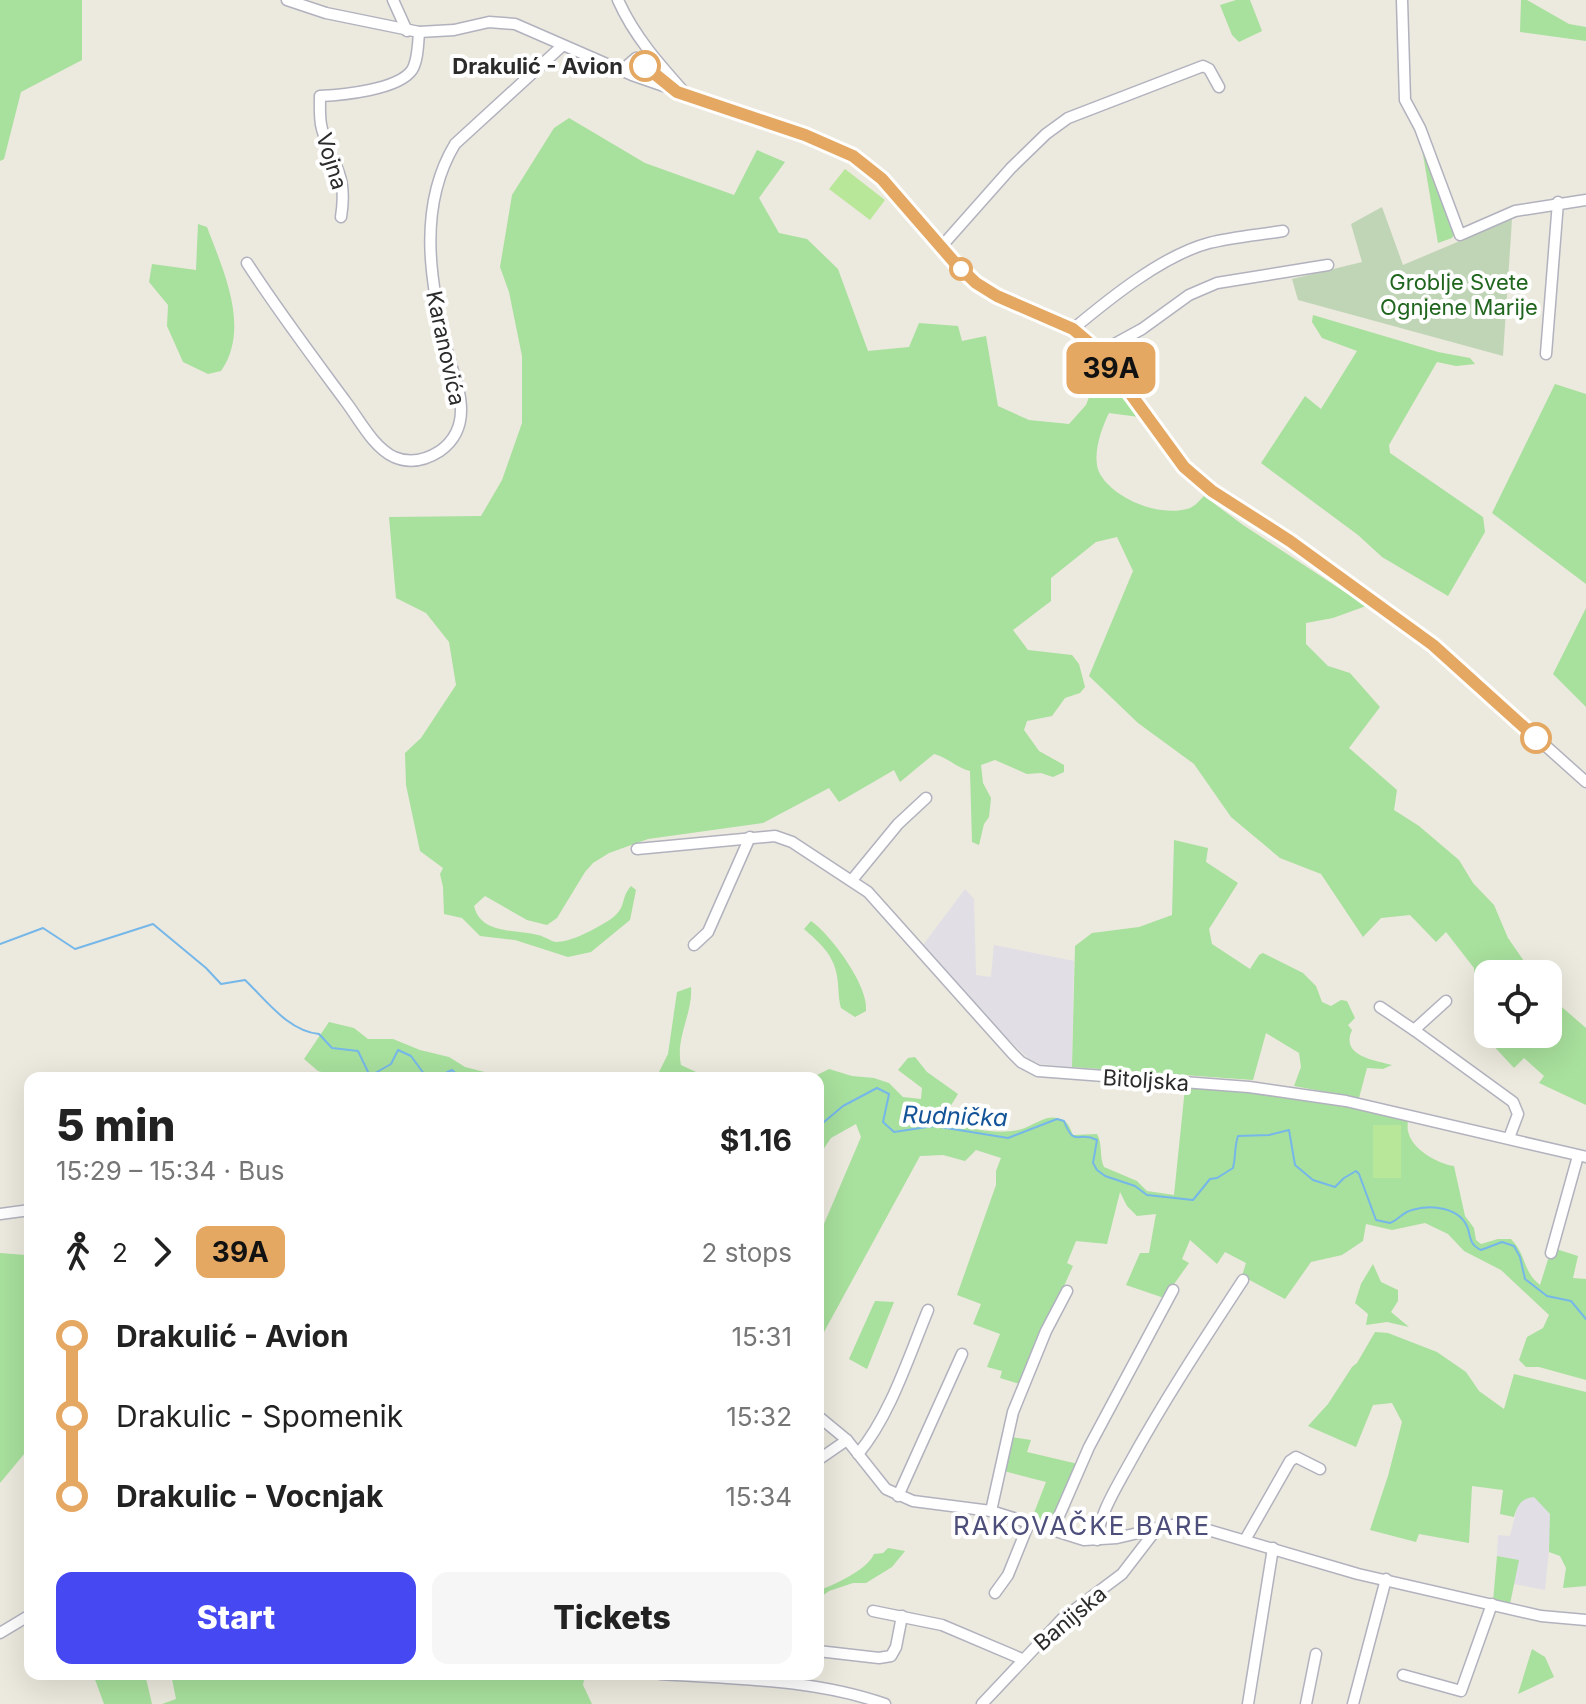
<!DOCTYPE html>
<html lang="en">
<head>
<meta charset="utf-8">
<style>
  :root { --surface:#fff; --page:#f6f6f6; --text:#222; --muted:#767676; --accent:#4648f2 }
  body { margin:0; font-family:Inter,sans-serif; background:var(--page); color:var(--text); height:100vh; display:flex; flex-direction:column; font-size:30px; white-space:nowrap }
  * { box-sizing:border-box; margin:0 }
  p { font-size:26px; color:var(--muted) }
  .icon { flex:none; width:44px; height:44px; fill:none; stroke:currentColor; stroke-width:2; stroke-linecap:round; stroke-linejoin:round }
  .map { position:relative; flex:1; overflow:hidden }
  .drawer { position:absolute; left:24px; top:1072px; width:800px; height:608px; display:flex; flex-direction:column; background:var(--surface); border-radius:16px; box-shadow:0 8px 32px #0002 }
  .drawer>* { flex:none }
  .badge { padding:0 16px; border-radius:12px; font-size:28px; line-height:52px }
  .buttons { position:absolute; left:1474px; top:960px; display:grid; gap:16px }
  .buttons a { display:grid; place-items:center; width:88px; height:88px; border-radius:16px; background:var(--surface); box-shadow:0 8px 32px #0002; font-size:40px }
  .map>.badge { position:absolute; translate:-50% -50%; box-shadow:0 0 0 4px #fff }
  .legs { display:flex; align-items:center; gap:12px; height:88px; padding:0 32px; font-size:26px }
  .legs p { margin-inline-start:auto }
  .summary { display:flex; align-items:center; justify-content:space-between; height:136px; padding:0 32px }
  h1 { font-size:44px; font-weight:800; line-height:60px }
  .primary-button { display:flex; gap:16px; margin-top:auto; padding:16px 32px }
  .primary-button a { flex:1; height:92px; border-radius:16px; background:var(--accent); color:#fff; font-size:32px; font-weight:800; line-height:92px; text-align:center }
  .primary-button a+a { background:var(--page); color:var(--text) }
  ul { padding:0 32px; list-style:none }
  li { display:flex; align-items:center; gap:28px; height:80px; font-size:30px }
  li i { display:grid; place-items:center; width:12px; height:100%; margin:0 10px; background:currentColor }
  li i::after { content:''; width:20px; height:20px; margin:-10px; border:6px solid; border-radius:50%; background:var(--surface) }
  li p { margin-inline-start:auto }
  li:first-child i { background:linear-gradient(#0000 50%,currentColor 0) }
  li:last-child i { background:linear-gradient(currentColor 50%,#0000 0) }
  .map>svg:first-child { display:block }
  .industrial { fill:#e1dee5 }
  .green { fill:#a8e09d }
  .cemetery { fill:#c0d5b6 }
  .pitch { fill:#b9e799 }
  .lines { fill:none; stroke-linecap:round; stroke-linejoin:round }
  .stream { stroke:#76b7e9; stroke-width:2 }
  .minor-casing { stroke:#b1b2be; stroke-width:13 }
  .minor { stroke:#fff; stroke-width:10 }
  .line-1-casing { stroke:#fff; stroke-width:18 }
  .line-1 { stroke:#e4a862; stroke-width:12 }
  .stop-1-dot { fill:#fff; stroke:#e4a862; stroke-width:4 }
  .labels { text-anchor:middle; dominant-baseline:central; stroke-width:8; stroke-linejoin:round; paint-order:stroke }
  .stop-label { font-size:22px; font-weight:bold; fill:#2b2b2b; stroke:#fff; text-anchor:end }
  .street-label { font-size:22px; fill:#2b2b2b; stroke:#fff }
  .park-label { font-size:22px; fill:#20661e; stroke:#fff }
  .water-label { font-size:24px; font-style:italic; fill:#135397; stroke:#fff }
  .quarter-label { font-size:26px; letter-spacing:2px; fill:#4d4e7a; stroke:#fff }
</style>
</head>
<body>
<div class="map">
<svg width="1586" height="1704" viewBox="0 0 1586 1704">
  <rect width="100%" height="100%" fill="#ece9de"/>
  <g class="industrial">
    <path d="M965 889 974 899 976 975 991 977 994 945 1074 961 1072 1067 1040 1064 1029 1059 975 1008 920 949Z"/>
    <path d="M1534 1497 1550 1513 1551 1529 1545 1590 1514 1584 1518 1560 1497 1556 1498 1535 1510 1536 1518 1505 1526 1498Z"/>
  </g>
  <g class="green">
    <path d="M0 0H82V60L21 92 4 159 0 161Z"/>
    <path d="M1236 0H1250L1262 31 1239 42 1232 35 1220 5Z"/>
    <path d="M1521 0H1527L1569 24 1586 27V41L1520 32Z"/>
    <path d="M569 118 645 163 734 195 757 150 785 162 759 198 779 233 807 239 838 269 868 351 909 347 919 323 958 326 962 341 986 336 998 406 1029 420 1069 424 1086 405 1099 371 1139 417 1109 413C1101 429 1091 458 1100 474 1115 500 1162 518 1190 508 1195 506 1200 500 1204 496L1243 525 1366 606 1333 618 1306 623V644L1328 666 1350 673 1380 707 1349 748 1397 790 1394 810 1419 826 1459 860 1473 883 1494 905 1508 938 1533 974H1488V1030L1475 998 1474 968 1446 932 1436 942 1410 915 1381 918 1363 937 1321 874 1280 858 1231 817 1194 764 1138 723 1089 676 1133 571 1117 537 1096 542 1051 578V601L1013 630 1028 650 1072 655 1079 664 1085 687 1080 693 1065 698 1052 716 1027 721 1024 730 1039 751 1064 765V772L1053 777 1041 773 1027 774 995 760 981 765 983 783 991 798 989 817 984 824 979 845 972 842 970 771C957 768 947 757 934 754L900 782 894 770 839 802 829 788 763 823 648 839 609 853 593 863 585 872 557 918 547 925 527 920 485 896 474 906C481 935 516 929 538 935 544 936 550 941 556 942 570 942 591 931 603 924 630 909 618 901 631 886L636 890 630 920 591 952 568 957 515 940 480 936 462 918 444 914 443 887 440 874 443 868 420 851 406 785 405 753 421 738 456 685 449 642 426 613 396 598 389 517 481 516 502 480 522 423V356L509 292 500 267 512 195 554 128Z"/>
    <path d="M1420 137 1456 229 1452 238 1438 243Z"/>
    <path d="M198 224 207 227C223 270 251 328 221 371L208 374 183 362 167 326 168 305 149 282 152 264 196 270Z"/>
    <path d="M1313 315 1438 352 1470 358 1475 364 1456 366 1437 362 1389 445 1390 453 1483 517 1485 532 1448 596 1382 557 1358 535 1261 463 1305 396 1321 409 1357 351 1322 338 1312 322Z"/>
    <path d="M1555 384 1586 394V584L1492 513Z"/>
    <path d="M1586 608V707L1553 674Z"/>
    <path d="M1174 840 1208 848 1206 862 1238 883 1209 929 1212 944 1250 969 1259 955 1263 953 1303 973 1316 986 1322 1002 1331 1006 1341 1000 1347 1001 1355 1018 1348 1025 1352 1030C1340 1056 1374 1060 1392 1065L1383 1069 1367 1068 1359 1098 1294 1086 1301 1067 1299 1053 1266 1033 1253 1080 1072 1067 1075 946 1092 933 1139 927 1172 915Z"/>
    <path d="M811 921C831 935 869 986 866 1011L855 1017 841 1008C838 998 839 987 837 976 834 955 819 942 804 929Z"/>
    <path d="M691 987C693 1013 675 1038 681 1065L709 1078H656L668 1054 677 992Z"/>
    <path d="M1548 995 1586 1028V1105L1539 1083 1544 1076 1524 1058 1514 1068 1489 1041 1488 1034H1548Z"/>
    <path d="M329 1022 354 1028 368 1039H393L420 1050 449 1057 465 1067 508 1078H341L318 1071 304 1059Z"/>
    <path d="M915 1057 927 1072 958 1094 942 1120C965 1128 999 1136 1022 1129 1034 1125 1046 1115 1057 1118 1068 1120 1069 1126 1073 1135L1097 1134C1103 1144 1099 1157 1104 1167L1137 1181 1147 1191 1174 1195 1185 1088 1264 1093 1408 1117C1408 1122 1407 1127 1408 1131 1411 1149 1438 1164 1454 1166L1465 1216 1474 1228 1476 1240 1481 1244 1498 1239H1511C1527 1255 1522 1271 1540 1285L1550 1253 1556 1249 1578 1256 1573 1278 1586 1279V1380L1539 1367H1526L1519 1360 1527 1337 1543 1328 1549 1315 1501 1270 1464 1251 1448 1234 1425 1223 1392 1230 1366 1224 1363 1241 1342 1255 1311 1262 1285 1299 1242 1276 1246 1263 1225 1252 1217 1264 1190 1240 1182 1259 1189 1263 1164 1298 1126 1285 1140 1253H1149L1156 1214 1137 1216 1127 1206 1120 1192 1107 1244 1076 1241 1067 1263 1073 1266 1020 1384 1000 1378 1002 1371 987 1367 1000 1334 973 1324 981 1304 957 1295 996 1185V1171L1001 1158 976 1150 965 1161 943 1155 920 1156 818 1343V1238L861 1137 856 1124 831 1138 818 1157V1078H811L829 1069 852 1076 874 1078 889 1083 903 1097 921 1099 922 1088 898 1070 908 1058Z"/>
    <path d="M30 1248V1447L0 1483V1253L26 1255Z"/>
    <path d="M1373 1264 1381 1282 1398 1290V1301L1391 1312 1409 1327 1387 1322 1366 1325 1368 1314 1355 1303 1361 1284Z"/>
    <path d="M875 1301 894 1302 867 1369 849 1359Z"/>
    <path d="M1375 1332 1388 1333 1437 1352 1466 1372 1479 1391 1504 1409 1514 1374 1586 1392V1586L1563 1588 1566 1568 1560 1556 1549 1552 1550 1514 1534 1497C1522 1498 1517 1505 1514 1517L1500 1514 1503 1490 1472 1486 1469 1543 1419 1534 1416 1542 1370 1530 1388 1476 1402 1422 1392 1403 1373 1405 1356 1447 1308 1426 1328 1404 1352 1367 1357 1363Z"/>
    <path d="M1011 1437 1031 1440 1027 1452 1078 1464 1051 1526 1032 1518 1046 1482 1004 1471Z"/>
    <path d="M888 1548 905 1551 892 1567 866 1583H853L829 1591 818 1599V1591C835 1584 866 1571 874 1554L883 1553Z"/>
    <path d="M1497 1556 1519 1560 1510 1604 1493 1601Z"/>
    <path d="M1532 1649 1545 1657 1554 1677 1518 1694Z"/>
    <path d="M93 1674H145L152 1704H104Z"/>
    <path d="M171 1674H585L583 1685 592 1704H162L176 1699Z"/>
  </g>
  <path class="cemetery" d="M1382 207 1403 265 1512 219 1503 356 1298 300 1292 279 1362 262 1351 224Z"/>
  <g class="pitch">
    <path d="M845 169 885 200 870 220 829 189Z"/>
    <rect x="1373" y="1125" width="28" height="53"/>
  </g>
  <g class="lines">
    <g class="stream">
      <path d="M0 944 43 928 75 949 153 924 206 968 221 984 245 980C266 1000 288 1031 319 1034L332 1048 358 1051 370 1076 391 1064 398 1050 411 1056 427 1078"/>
      <path d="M435 1078 452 1070 461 1078"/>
      <path d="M818 1127 843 1106 877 1088 889 1094 883 1122 894 1132 934 1126 1008 1138 1057 1119 1064 1121C1075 1149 1077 1130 1097 1140L1093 1163 1097 1170 1105 1176 1135 1186 1147 1195 1193 1200 1210 1179 1217 1178 1233 1168C1236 1156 1234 1148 1238 1136L1269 1135 1289 1130 1295 1165 1313 1180 1335 1187 1344 1178 1356 1171 1359 1174 1376 1220 1390 1223C1398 1220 1403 1212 1412 1210 1430 1204 1461 1207 1468 1229 1471 1239 1470 1245 1481 1250L1502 1242 1514 1246 1520 1257 1525 1279 1547 1296 1571 1301 1586 1319"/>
    </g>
    <g class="minor-casing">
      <g id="minor">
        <path d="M287 0 326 13 419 32 454 30 489 22 515 24 632 75 805 135 853 156 882 179 955 263 976 283 997 296 1073 329 1100 352 1184 467 1212 491 1290 541 1433 645 1586 782"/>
        <path d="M393 0 407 31"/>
        <path d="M618 0C634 36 659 64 685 93"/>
        <path d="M1402 0 1405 100 1420 128 1460 235 1515 211 1586 200"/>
        <path d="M621 71 636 58 668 85"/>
        <path d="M341 217C348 173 333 167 322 129 319 119 320 106 320 96 342 95 398 90 412 70 418 60 418 44 419 32"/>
        <path d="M941 247 1011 168 1046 134 1068 118 1203 66 1209 69 1219 87"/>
        <path d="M247 263C278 311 312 356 346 402 359 419 373 447 394 457 410 464 426 460 440 451 454 441 461 427 461 410 461 390 452 370 447 351 430 283 417 207 455 144L562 46"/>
        <path d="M1073 329C1109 299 1163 255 1209 243 1233 237 1258 235 1283 231"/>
        <path d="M1100 352 1142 329 1189 295 1217 283 1328 265"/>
        <path d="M1546 354 1558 202"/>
        <path d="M637 849 775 836 792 842 868 892 1012 1053 1021 1062 1038 1071 1249 1087 1346 1101 1586 1157"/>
        <path d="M852 880 898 824 926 798"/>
        <path d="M694 945 708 932 750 837"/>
        <path d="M1446 1001 1414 1030 1513 1102 1518 1114 1509 1138"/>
        <path d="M1380 1007 1414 1030"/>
        <path d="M0 1214 30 1210"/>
        <path d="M1551 1253 1578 1156"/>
        <path d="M818 1416 847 1440 886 1489 913 1501 991 1511 1084 1540 1117 1538 1172 1525H1191L1358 1574 1541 1616 1586 1620"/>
        <path d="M858 1454C890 1416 909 1356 928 1310"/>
        <path d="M818 1460 847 1440"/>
        <path d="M898 1496 962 1354"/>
        <path d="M991 1511 1013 1412 1046 1331 1067 1291"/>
        <path d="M1052 1532 1089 1447 1173 1290"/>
        <path d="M1097 1540C1099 1515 1116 1488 1128 1466 1163 1402 1203 1341 1243 1280"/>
        <path d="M1245 1540 1290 1461 1296 1457 1320 1469"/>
        <path d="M995 1593 1008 1575 1029 1523"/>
        <path d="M873 1611 942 1625 1022 1659"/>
        <path d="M0 1633 30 1615"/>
        <path d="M818 1651 879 1658 891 1656 896 1647 902 1616"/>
        <path d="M660 1674C735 1679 814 1679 885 1704"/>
        <path d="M1403 1675 1461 1691 1492 1604"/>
        <path d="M982 1704 1062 1619 1122 1574 1152 1535 1154 1528"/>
        <path d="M1248 1704 1273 1548"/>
        <path d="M1306 1704 1316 1654"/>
        <path d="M1353 1704 1386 1579"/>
      </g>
    </g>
    <use href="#minor" class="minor"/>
  </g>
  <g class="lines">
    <g class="line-1-casing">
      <path id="line-1" d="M645 66 677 92 805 135 853 156 882 179 955 263 976 283 997 296 1073 329 1100 352 1184 467 1212 491 1290 541 1433 645 1536 738"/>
    </g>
    <use href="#line-1" class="line-1"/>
  </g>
  <g class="stop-1-dot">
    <circle cx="645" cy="66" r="14"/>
    <circle cx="961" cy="269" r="10"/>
    <circle cx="1536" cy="738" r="14"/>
  </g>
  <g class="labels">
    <g class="stop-label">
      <text x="623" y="66">Drakulić - Avion</text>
    </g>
    <g class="street-label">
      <text transform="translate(332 161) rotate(73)">Vojna</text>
      <text transform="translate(446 348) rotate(78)">Karanovića</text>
      <text transform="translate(1146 1080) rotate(4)">Bitoljska</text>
      <text transform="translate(1070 1618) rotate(-40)">Banijska</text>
    </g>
    <g class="park-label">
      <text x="1459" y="282">Groblje Svete<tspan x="1459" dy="25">Ognjene Marije</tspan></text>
    </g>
    <g class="water-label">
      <text transform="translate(955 1116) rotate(2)">Rudnička</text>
    </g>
    <g class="quarter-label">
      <text x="1082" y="1525">RAKOVAČKE BARE</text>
    </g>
  </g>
</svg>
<div class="buttons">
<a><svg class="icon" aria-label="locate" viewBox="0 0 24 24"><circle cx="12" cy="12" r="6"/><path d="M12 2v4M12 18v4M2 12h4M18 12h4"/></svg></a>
</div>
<b class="badge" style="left:1111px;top:368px;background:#e4a862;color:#111">39A</b>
<section class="drawer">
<div class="summary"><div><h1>5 min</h1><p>15:29 – 15:34 · Bus</p></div><b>$1.16</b></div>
<div class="legs"><svg class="icon" aria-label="walk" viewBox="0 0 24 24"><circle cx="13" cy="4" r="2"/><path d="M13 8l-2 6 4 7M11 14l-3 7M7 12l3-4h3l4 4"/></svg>2<svg class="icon" aria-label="forward" viewBox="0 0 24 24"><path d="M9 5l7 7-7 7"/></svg><b class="badge" style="background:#e4a862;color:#111">39A</b><p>2 stops</p></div>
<ul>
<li><i style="color:#e4a862"></i><b>Drakulić - Avion</b><p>15:31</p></li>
<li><i style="color:#e4a862"></i><span>Drakulic - Spomenik</span><p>15:32</p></li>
<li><i style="color:#e4a862"></i><b>Drakulic - Vocnjak</b><p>15:34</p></li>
</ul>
<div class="primary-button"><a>Start</a><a>Tickets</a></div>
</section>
</div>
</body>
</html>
